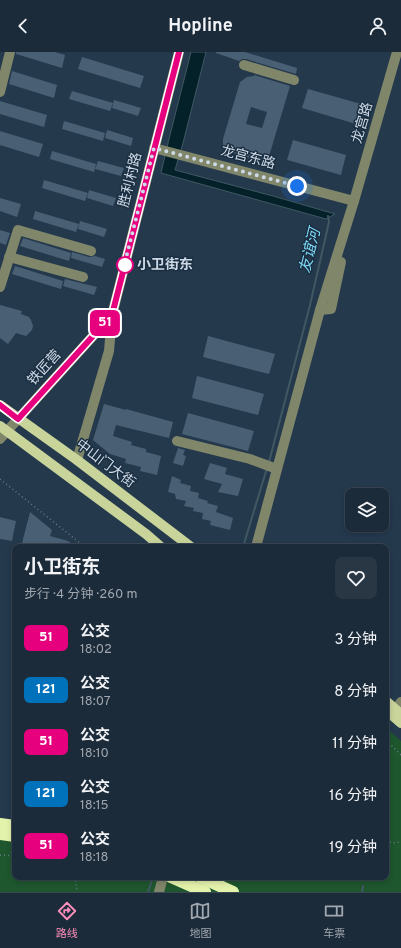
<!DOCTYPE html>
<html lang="zh">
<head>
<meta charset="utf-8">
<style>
  :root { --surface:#1c2b3a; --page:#293745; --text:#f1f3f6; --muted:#a0a7af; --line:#3a4754; --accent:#fe8ebb }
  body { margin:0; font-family:Overpass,"Noto Sans SC",sans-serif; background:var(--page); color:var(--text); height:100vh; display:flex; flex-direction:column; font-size:15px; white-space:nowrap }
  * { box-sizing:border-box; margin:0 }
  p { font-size:13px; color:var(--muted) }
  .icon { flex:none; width:22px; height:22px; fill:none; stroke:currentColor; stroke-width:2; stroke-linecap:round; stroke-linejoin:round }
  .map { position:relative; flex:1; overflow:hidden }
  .drawer { position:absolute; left:12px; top:492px; width:377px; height:336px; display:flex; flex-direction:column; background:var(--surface); border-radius:8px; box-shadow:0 2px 6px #0003,0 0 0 1px var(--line) }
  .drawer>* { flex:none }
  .badge { padding:0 8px; border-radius:6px; font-size:14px; line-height:26px }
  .controls { position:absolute; left:345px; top:436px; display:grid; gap:8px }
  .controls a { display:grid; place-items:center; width:44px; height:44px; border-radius:8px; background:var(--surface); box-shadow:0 2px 6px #0003,0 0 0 1px var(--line); font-size:20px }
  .you { position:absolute; width:20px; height:20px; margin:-10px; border:3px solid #fff; border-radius:50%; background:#1a73e8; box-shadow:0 0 0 6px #1a73e833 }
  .map>.badge { position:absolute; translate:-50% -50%; box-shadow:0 0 0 2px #fff }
  .round { display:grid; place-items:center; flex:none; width:42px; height:42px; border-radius:8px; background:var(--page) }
  .overview { display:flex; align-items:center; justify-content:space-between; height:68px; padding:0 12px }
  h1 { font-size:19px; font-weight:700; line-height:30px }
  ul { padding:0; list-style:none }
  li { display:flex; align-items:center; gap:12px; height:52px; padding:0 12px }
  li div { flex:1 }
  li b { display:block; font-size:15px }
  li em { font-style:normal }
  li .badge { min-width:44px; font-weight:700; text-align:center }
  header { display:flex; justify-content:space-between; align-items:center; height:52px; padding:0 12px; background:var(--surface); font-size:18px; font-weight:700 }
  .tab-bar { display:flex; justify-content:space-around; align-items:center; height:56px; border-top:1px solid var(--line); background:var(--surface); font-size:11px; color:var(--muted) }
  .tab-bar a { display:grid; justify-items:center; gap:2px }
  .tab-bar .selected { color:var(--accent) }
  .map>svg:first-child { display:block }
  .green { fill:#1e562e }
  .water { fill:#042029; stroke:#405862 }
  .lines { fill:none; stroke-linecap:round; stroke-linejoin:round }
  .stream { stroke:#405862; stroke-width:2 }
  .building { fill:#495f74; fill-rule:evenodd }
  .path { stroke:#6b7b8c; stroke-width:1.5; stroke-dasharray:1 3; stroke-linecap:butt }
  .minor { stroke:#80866a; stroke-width:10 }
  .major { stroke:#c8d49a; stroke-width:10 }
  .highway { stroke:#e4f3ac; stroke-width:12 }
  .line-casing { stroke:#fff; stroke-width:9 }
  .line { stroke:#e6007e; stroke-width:6 }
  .walk { stroke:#cdd9e6; stroke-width:4; stroke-dasharray:0 7.2 }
  .stop-dot { fill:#fff; stroke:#e6007e; stroke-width:2 }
  .labels { text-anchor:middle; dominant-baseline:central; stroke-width:3; stroke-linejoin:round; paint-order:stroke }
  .street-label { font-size:14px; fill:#cdd9e6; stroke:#1b2f42 }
  .stop-label { font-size:14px; font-weight:bold; fill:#cdd9e6; stroke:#1b2f42; text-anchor:start }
  .water-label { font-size:15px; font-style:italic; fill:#7fdbf9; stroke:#1b2f42 }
</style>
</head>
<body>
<header><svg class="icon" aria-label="back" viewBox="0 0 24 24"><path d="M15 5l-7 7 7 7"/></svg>Hopline<svg class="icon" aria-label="person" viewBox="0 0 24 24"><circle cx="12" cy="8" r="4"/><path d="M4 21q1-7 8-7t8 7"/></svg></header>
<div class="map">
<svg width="401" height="840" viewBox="0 0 401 840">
  <rect width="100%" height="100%" fill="#25394d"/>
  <path class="green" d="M386 676 401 689V840H0V787L15 789V825H386Z"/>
  <path class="water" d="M191 0H206L183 91 175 118 273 144 335 162 326 167 161 121 168 91Z"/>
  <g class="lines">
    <g class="stream">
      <path d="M269 410 310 253 329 170 328 164"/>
      <path d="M243 495 267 416"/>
      <path d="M148 840 153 825"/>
      <path d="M362 840 363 834"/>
    </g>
  </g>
  <g class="building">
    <path d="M16 0H55L65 3 62 16 16 2Z"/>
    <path d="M216 0H245L297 16 296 22 246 7H242L239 9 216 1Z"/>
    <path d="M82 5 144 24 140 36 78 17Z"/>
    <path d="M12 19 57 33 54 46 9 32Z"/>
    <path d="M254 23 290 34 267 111 230 100 223 95V87L240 30 247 25 254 24ZM251 55 267 60 262 76 246 72Z"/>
    <path d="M308 37 361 52 356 72 302 56Z"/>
    <path d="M72 39 113 51 110 59 69 47Z"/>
    <path d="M114 48 141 56 138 64 112 56Z"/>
    <path d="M0 49 47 63 44 75 0 62Z"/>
    <path d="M64 69 105 81 103 89 62 77Z"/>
    <path d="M107 78 133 86 131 94 105 86Z"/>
    <path d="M0 79 43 92 39 105 0 93Z"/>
    <path d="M293 88 346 103 341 123 287 108Z"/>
    <path d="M52 99 96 112 94 120 50 107Z"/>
    <path d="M98 109 124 116 121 124 95 117Z"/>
    <path d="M44 128 88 141 85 149 42 136Z"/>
    <path d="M89 138 116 146 113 154 87 146Z"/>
    <path d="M0 146 21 152 17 165 0 159Z"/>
    <path d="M35 159 79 172 76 180 33 167Z"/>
    <path d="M80 169 107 177 104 185 78 177Z"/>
    <path d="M0 178 10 181 6 193 0 191Z"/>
    <path d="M23 186 71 201 69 209 20 194Z"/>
    <path d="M72 200 89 205 95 204 105 207 102 215 71 206Z"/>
    <path d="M15 214 63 229 61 237 12 222Z"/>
    <path d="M65 227 97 235 94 243 63 234Z"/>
    <path d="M0 253 22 259 21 262 29 265 31 268 33 274 32 278 26 284 16 281 8 292 0 286Z"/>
    <path d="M208 284 275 302 269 322 203 305Z"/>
    <path d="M197 324 264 342 258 363 192 346Z"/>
    <path d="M104 352 126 358V357L173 370 169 386 116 373 113 384 132 390 131 393 146 397V400L161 404 157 423 140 419 141 415 125 411 126 407 110 402 93 388Z"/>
    <path d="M188 361 254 379 248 399 182 382Z"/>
    <path d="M178 396 185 398 183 403 186 404 183 414 173 411Z"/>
    <path d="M210 411 227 416 225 422 243 427 238 444 218 440 222 432 204 427Z"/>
    <path d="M172 424 181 428 180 431 191 434 190 439 199 441 198 446 208 449 207 451 218 454 216 460 233 466 230 478 210 473 211 469 202 467 203 461 193 459 194 456 184 454 186 449 176 447 175 442 168 440Z"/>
    <path d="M30 460 52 478 50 484 68 489 76 495H21Z"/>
    <path d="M0 465 16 469 12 489 0 487Z"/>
  </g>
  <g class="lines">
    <g class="path">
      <path d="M0 427 85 495"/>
      <path d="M386 688 401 703"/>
      <path d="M386 789 392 791 401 790"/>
      <path d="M0 803 15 804"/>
      <path d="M74 825 75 826 77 840"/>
    </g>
    <g class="minor">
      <path d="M244 13 294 28"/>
      <path d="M0 40 10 0"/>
      <path d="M154 96 354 149"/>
      <path d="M9 205 83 225"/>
      <path d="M0 235 18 178 91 199"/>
      <path d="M320 258 331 257 341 210"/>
      <path d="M0 387 18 367 112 263"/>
      <path d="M177 389 250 407 277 417"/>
      <path d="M77 408 109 299 112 263 179 0"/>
      <path d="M256 495 320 258 354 149 397 0"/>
      <path d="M391 663 401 650"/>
      <path d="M159 840 163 825"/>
    </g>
    <g class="major">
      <path d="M0 353 77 408 191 495"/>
      <path d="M0 374 146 482 161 495"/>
      <path d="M386 649 401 662"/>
      <path d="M386 658 401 671"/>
    </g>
    <g class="highway">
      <path d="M0 772 15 774"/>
      <path d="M0 782 15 784"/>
      <path d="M171 825 205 840"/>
      <path d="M200 825 233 840"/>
    </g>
  </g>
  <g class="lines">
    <g class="line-casing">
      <path id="line" d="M0 353 18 367 112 263 179 0"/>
    </g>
    <use href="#line" class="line"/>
    <path class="walk" d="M125 213 123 218 154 96 297 134"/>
  </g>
  <circle class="stop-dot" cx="125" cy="213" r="8"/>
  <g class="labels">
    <g class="street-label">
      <text transform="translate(363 71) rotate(-74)">龙宫路</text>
      <text transform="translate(248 106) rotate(15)">龙宫东路</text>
      <text transform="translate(131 128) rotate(-76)">胜利村路</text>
      <text transform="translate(45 316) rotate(-48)">铁匠营</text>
      <text transform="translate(105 412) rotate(37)">中山门大街</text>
    </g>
    <g class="stop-label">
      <text x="137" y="213">小卫街东</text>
    </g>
    <g class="water-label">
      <text transform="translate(311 199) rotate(-76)">友谊河</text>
    </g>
  </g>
</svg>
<div class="controls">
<a><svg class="icon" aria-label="layers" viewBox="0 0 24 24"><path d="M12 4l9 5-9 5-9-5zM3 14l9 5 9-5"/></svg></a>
</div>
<div class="you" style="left:297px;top:134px"></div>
<b class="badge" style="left:105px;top:271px;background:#e6007e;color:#fff">51</b>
<section class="drawer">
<div class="overview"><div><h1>小卫街东</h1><p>步行 · 4 分钟 · 260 m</p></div><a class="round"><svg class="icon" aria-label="heart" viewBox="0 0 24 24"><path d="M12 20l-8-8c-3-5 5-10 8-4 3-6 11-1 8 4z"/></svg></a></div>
<ul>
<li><span class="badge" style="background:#e6007e;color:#fff">51</span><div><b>公交</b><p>18:02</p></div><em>3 分钟</em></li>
<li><span class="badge" style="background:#0072bc;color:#fff">121</span><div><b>公交</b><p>18:07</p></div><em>8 分钟</em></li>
<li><span class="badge" style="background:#e6007e;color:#fff">51</span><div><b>公交</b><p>18:10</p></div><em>11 分钟</em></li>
<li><span class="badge" style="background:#0072bc;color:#fff">121</span><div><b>公交</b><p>18:15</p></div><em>16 分钟</em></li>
<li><span class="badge" style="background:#e6007e;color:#fff">51</span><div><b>公交</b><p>18:18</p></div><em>19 分钟</em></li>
</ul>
</section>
</div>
<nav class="tab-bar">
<a class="selected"><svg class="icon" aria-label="directions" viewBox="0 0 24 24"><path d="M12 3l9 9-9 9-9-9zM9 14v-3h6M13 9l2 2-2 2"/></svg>路线</a>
<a><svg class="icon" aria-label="map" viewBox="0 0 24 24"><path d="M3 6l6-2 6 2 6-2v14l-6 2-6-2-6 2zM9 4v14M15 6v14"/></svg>地图</a>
<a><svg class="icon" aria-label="tickets" viewBox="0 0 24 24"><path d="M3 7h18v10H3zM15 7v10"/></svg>车票</a>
</nav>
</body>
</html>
